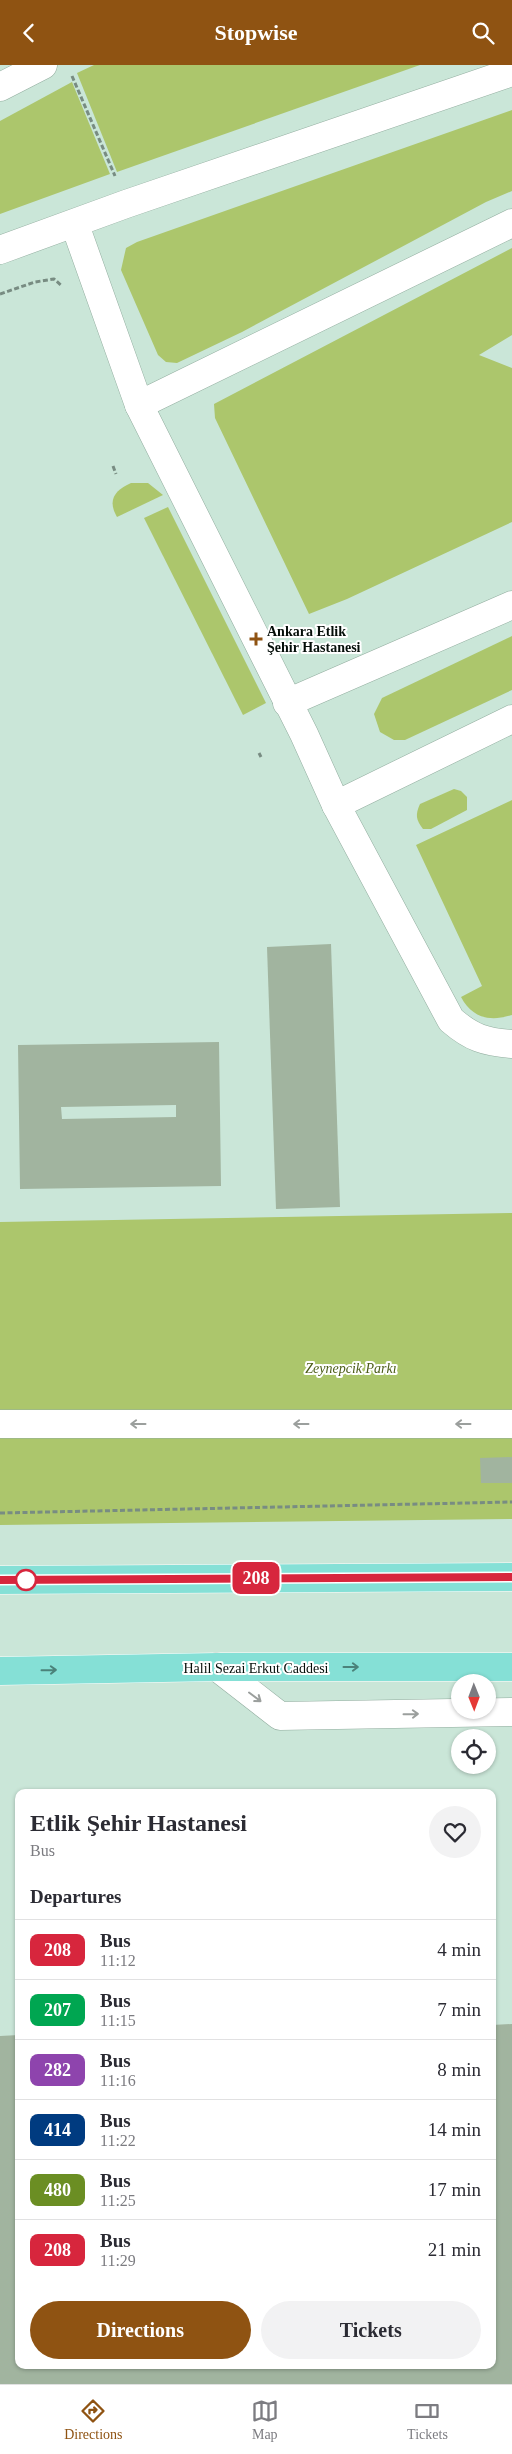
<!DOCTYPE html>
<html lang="en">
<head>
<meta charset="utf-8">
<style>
  :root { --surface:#fff; --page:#f2f2f3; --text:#2b2b33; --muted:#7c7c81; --line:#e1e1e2; --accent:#8f5312 }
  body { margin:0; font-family:"Times New Roman",serif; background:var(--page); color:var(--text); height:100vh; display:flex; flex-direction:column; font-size:19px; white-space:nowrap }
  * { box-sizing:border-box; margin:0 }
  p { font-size:16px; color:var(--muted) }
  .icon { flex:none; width:28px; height:28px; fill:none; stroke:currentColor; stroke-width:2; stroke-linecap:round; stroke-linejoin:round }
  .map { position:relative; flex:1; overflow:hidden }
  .sheet { position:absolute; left:15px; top:1724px; width:481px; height:580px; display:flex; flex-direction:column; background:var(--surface); border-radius:10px; box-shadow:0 1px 4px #0004 }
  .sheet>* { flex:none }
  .badge { padding:0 10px; border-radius:8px; font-size:18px; line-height:32px }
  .needle { width:32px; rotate:179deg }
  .controls { position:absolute; left:451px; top:1609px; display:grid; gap:10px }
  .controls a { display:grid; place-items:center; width:45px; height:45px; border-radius:50%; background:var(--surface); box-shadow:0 1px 4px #0004; font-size:25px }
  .map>.badge { position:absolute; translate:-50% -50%; box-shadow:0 0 0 2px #fff }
  h2 { padding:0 15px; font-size:19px; line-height:45px }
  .round { display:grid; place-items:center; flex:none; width:52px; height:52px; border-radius:26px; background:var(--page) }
  .head { display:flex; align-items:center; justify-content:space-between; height:85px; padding:0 15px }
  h1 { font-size:24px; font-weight:800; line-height:38px }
  .cta { display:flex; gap:10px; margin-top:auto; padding:10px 15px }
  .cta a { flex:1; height:58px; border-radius:30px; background:var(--accent); color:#fff; font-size:20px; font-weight:800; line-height:58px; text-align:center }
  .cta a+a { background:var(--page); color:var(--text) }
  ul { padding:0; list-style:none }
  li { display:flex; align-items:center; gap:15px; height:60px; padding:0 15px; border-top:1px solid var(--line) }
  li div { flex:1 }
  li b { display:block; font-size:19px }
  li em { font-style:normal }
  li .badge { min-width:55px; font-weight:700; text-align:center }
  header { display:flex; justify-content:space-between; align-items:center; height:65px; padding:0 15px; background:var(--accent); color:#fff; font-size:22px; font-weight:800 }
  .menu { display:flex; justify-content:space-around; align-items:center; height:70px; border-top:1px solid var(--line); background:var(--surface); font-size:14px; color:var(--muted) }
  .menu a { display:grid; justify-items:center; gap:2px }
  .menu .selected { color:var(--accent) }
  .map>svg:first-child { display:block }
  .green { fill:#acc66c }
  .building { fill:#a1b49f; fill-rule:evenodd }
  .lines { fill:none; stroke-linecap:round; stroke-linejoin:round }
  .minor-casing { stroke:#92ad9f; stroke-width:29 }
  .major-casing { stroke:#fff; stroke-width:29 }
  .path { stroke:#788c82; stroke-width:3; stroke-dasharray:5 2.5; stroke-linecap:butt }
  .minor { stroke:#fff; stroke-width:28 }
  .major { stroke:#85e0d6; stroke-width:28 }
  .oneway { stroke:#9b9f9d }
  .oneway2 { stroke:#4b827a }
  .line-casing { stroke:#fff; stroke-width:11 }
  .line { stroke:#d7263d; stroke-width:8 }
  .poi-dot { fill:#8f5312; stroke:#fff; stroke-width:2 }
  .stop-dot { fill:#fff; stroke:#d7263d; stroke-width:2.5 }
  .labels { text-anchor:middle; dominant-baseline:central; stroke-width:4; stroke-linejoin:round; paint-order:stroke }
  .poi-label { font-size:14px; font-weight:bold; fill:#050e09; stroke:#fff; text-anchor:start }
  .park-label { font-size:14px; font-style:italic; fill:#4d5e19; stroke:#fff }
  .street-label { font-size:14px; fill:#050e09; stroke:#fff }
</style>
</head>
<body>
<header><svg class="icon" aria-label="back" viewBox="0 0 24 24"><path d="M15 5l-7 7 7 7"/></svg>Stopwise<svg class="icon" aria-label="search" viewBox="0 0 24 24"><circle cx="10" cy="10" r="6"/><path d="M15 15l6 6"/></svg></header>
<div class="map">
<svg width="512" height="2319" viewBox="0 0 512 2319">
  <rect width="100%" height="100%" fill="#cae6d8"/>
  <g class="green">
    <path d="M94 0H420L117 107 77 8Z"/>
    <path d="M72 17 110 109 0 149V56Z"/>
    <path d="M512 45V126L486 137 242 267 177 298 166 297 158 290 121 205 126 183 137 177Z"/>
    <path d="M512 183V270L479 290 512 303V457L347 534 309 549 215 353 214 339Z"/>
    <path d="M131 418H148L163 430 117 452C107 435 115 425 131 418Z"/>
    <path d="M168 442 266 638 243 650 144 453Z"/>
    <path d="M512 571V625L405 675H394L380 667 374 649 382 633Z"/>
    <path d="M454 724 461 726 467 732V745L431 764H423C416 755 415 750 420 739Z"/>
    <path d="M512 735V950C490 957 472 953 461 932L482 921 416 780Z"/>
    <path d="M512 1148V1454L0 1460V1157Z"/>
  </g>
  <g class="building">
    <path d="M331 879 340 1142 276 1144 267 882Z"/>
    <path d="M219 977 221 1121 20 1124 18 980ZM176 1040V1052L62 1054 61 1042Z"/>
    <path d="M512 1392V1418H481L480 1393Z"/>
    <path d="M512 1959V2319H0V1971L19 1970V2300H492V1960Z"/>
  </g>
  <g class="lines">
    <g class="minor-casing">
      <g id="minor">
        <path d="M0 22 43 0"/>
        <path d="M75 160 139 340 304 669 336 740 451 955C472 973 485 977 512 979"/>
        <path d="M0 185 126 139 512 7"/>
        <path d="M139 340 512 158"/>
        <path d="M287 638 512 540"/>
        <path d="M336 740 512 654"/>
        <path d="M0 1359H512"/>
        <path d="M217 1602 280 1651 512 1647"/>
      </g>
    </g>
    <g class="major-casing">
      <g id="major">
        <path d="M0 1515 512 1512"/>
        <path d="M0 1606 217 1602H512"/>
      </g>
    </g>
    <g class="path">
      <path d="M72 11 115 111"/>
      <path d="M0 229 35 217 54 214 62 221"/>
      <path d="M113 401 116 409"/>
      <path d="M259 688 261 692"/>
      <path d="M0 1448 512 1437"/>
    </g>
    <use href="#minor" class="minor"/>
    <use href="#major" class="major"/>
  </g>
  <defs><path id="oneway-shaft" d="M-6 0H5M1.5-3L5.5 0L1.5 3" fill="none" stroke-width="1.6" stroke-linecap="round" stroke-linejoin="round" transform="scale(1.25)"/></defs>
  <g class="oneway">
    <use href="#oneway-shaft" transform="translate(138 1359) rotate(-180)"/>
    <use href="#oneway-shaft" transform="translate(301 1359) rotate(180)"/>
    <use href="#oneway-shaft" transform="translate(463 1359) rotate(180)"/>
    <use href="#oneway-shaft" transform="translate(255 1632) rotate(37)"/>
    <use href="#oneway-shaft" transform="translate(411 1649) rotate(-1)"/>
  </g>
  <g class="oneway2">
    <use href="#oneway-shaft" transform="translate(351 1602)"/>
    <use href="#oneway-shaft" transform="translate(49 1605) rotate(-1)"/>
  </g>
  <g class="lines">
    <g class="line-casing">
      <path id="line" d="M0 1515 512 1512"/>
    </g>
    <use href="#line" class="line"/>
  </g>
  <path class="poi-dot" d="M253.5 566.5h5v5h5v5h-5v5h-5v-5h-5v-5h5z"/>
  <circle class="stop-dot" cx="26" cy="1515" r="10"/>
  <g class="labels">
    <g class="poi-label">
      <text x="267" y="566">Ankara Etlik<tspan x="267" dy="16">Şehir Hastanesi</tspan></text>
    </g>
    <g class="park-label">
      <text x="351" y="1303">Zeynepcik Parkı</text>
    </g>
    <g class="street-label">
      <text x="256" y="1603">Halil Sezai Erkut Caddesi</text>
    </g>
  </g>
</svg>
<div class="controls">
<a><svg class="needle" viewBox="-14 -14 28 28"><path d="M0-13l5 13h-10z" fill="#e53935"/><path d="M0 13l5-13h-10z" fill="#7c7c81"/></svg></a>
<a><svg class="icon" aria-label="locate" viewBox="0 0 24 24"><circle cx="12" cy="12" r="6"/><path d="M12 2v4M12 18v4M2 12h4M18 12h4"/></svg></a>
</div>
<b class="badge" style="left:256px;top:1513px;background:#d7263d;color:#fff">208</b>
<section class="sheet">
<div class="head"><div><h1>Etlik Şehir Hastanesi</h1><p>Bus</p></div><a class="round"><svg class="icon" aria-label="heart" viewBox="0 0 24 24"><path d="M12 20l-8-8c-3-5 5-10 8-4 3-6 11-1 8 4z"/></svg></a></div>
<h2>Departures</h2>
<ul>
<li><span class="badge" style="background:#d7263d;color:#fff">208</span><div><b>Bus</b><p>11:12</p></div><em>4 min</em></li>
<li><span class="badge" style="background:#00a651;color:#fff">207</span><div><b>Bus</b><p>11:15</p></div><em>7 min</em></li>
<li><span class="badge" style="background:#8e44ad;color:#fff">282</span><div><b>Bus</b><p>11:16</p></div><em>8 min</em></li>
<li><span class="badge" style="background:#003b80;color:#fff">414</span><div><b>Bus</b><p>11:22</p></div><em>14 min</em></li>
<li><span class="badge" style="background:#6b8e23;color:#fff">480</span><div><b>Bus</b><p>11:25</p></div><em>17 min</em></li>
<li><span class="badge" style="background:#d7263d;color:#fff">208</span><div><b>Bus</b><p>11:29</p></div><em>21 min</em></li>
</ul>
<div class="cta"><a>Directions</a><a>Tickets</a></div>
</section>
</div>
<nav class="menu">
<a class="selected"><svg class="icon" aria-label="directions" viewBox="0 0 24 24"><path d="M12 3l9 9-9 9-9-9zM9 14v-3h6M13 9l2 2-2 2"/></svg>Directions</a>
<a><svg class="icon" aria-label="map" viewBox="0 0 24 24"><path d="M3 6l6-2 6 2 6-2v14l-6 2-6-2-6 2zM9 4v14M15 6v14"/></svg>Map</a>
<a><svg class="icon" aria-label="tickets" viewBox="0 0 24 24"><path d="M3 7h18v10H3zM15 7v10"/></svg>Tickets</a>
</nav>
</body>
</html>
